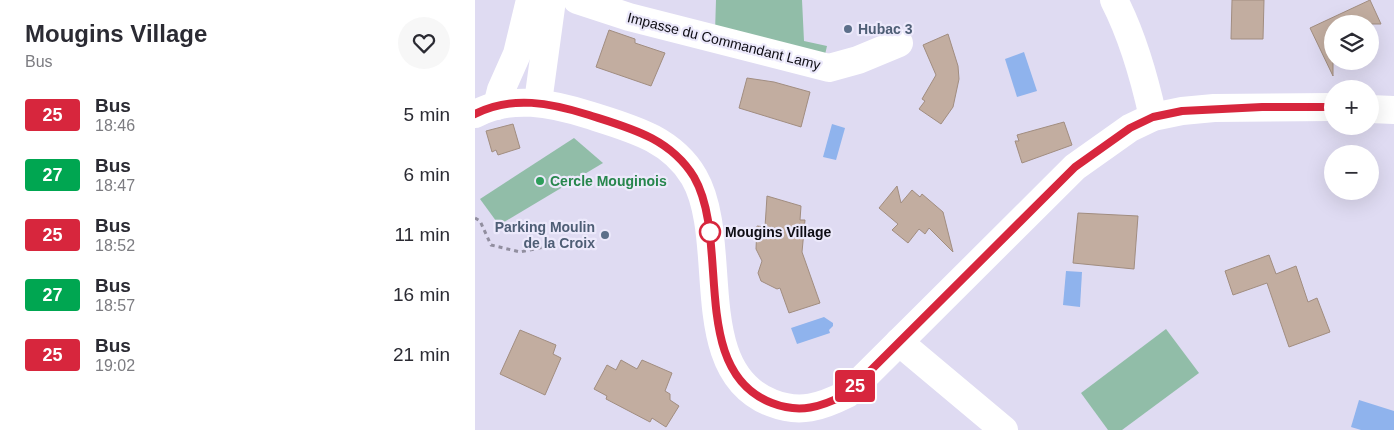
<!DOCTYPE html>
<html lang="fr">
<head>
<meta charset="utf-8">
<style>
  :root { --surface:#fff; --page:#f7f7f7; --text:#2b2b33; --muted:#7c7c81 }
  body { margin:0; font-family:Arial,sans-serif; background:var(--page); color:var(--text); height:100vh; display:flex; flex-direction:column; font-size:19px; white-space:nowrap }
  * { box-sizing:border-box; margin:0 }
  p { font-size:16px; color:var(--muted) }
  .icon { flex:none; width:28px; height:28px; fill:none; stroke:currentColor; stroke-width:2; stroke-linecap:round; stroke-linejoin:round }
  .map { position:relative; flex:1; overflow:hidden }
  .side { display:flex; flex-direction:column; background:var(--surface); width:475px }
  .side>* { flex:none }
  .badge { padding:0 10px; border-radius:4px; font-size:18px; line-height:32px }
  .tools { position:absolute; left:849px; top:15px; display:grid; gap:10px }
  .tools a { display:grid; place-items:center; width:55px; height:55px; border-radius:50%; background:var(--surface); box-shadow:0 5px 20px #0002; font-size:25px }
  .map>.badge { position:absolute; translate:-50% -50%; box-shadow:0 0 0 2px #fff }
  .round { display:grid; place-items:center; flex:none; width:52px; height:52px; border-radius:26px; background:var(--page) }
  .headline { display:flex; align-items:center; justify-content:space-between; height:85px; padding:0 25px }
  h1 { font-size:24px; font-weight:700; line-height:38px }
  ul { padding:0; list-style:none }
  li { display:flex; align-items:center; gap:15px; height:60px; padding:0 25px }
  li div { flex:1 }
  li b { display:block; font-size:19px }
  li em { font-style:normal }
  li .badge { min-width:55px; font-weight:700; text-align:center }
  main { display:flex; flex:1; min-height:0 }
  .map>svg:first-child { display:block }
  .green { fill:#91bda8 }
  .water { fill:#8fb3ed }
  .building { fill:#c2ada0; stroke:#a18d80 }
  .lines { fill:none; stroke-linecap:round; stroke-linejoin:round }
  .path { stroke:#918e9f; stroke-width:3; stroke-dasharray:4 4; stroke-linecap:butt }
  .minor { stroke:#fff; stroke-width:28 }
  .line-casing { stroke:#fff; stroke-width:11 }
  .line { stroke:#d7263d; stroke-width:8 }
  .service-dot { fill:#5c6f8a; stroke:#ece9fb; stroke-width:2 }
  .leisure-dot { fill:#2e9e5b; stroke:#ece9fb; stroke-width:2 }
  .stop-dot { fill:#fff; stroke:#d7263d; stroke-width:2.5 }
  .labels { text-anchor:middle; dominant-baseline:central; stroke-width:4.5; stroke-linejoin:round; paint-order:stroke }
  .service-label { font-size:14px; font-weight:bold; fill:#4e5e75; stroke:#ece9fb; text-anchor:start }
  .street-label { font-size:14px; fill:#0e0d14; stroke:#ece9fb }
  .leisure-label { font-size:14px; font-weight:bold; fill:#27864d; stroke:#ece9fb; text-anchor:start }
  .stop-label { font-size:14px; font-weight:bold; fill:#0e0d14; stroke:#ece9fb; text-anchor:start }
</style>
</head>
<body>
<main>
<section class="side">
<div class="headline"><div><h1>Mougins Village</h1><p>Bus</p></div><a class="round"><svg class="icon" aria-label="heart" viewBox="0 0 24 24"><path d="M12 20l-8-8c-3-5 5-10 8-4 3-6 11-1 8 4z"/></svg></a></div>
<ul>
<li><span class="badge" style="background:#d7263d;color:#fff">25</span><div><b>Bus</b><p>18:46</p></div><em>5 min</em></li>
<li><span class="badge" style="background:#00a651;color:#fff">27</span><div><b>Bus</b><p>18:47</p></div><em>6 min</em></li>
<li><span class="badge" style="background:#d7263d;color:#fff">25</span><div><b>Bus</b><p>18:52</p></div><em>11 min</em></li>
<li><span class="badge" style="background:#00a651;color:#fff">27</span><div><b>Bus</b><p>18:57</p></div><em>16 min</em></li>
<li><span class="badge" style="background:#d7263d;color:#fff">25</span><div><b>Bus</b><p>19:02</p></div><em>21 min</em></li>
</ul>
</section>
<div class="map">
<svg width="919" height="430" viewBox="0 0 919 430">
  <rect width="100%" height="100%" fill="#dfdbf2"/>
  <g class="green">
    <path d="M241 0H327L329 41 352 46 349 59 240 32Z"/>
    <path d="M99 138 128 163 24 225 5 199Z"/>
    <path d="M691 329 724 373 647 430H633L606 393Z"/>
  </g>
  <g class="water">
    <path d="M549 52 562 91 542 97 530 59Z"/>
    <path d="M357 124 370 128 361 160 348 157Z"/>
    <path d="M591 271 607 272 605 307 588 305Z"/>
    <path d="M349 317 358 323V326L354 330 355 333 322 344 316 328Z"/>
    <path d="M884 400 919 411V430H886L876 427Z"/>
  </g>
  <g class="building">
    <path d="M757 0H789L788 39H756Z"/>
    <path d="M895 0 906 24H858V76L835 28Z"/>
    <path d="M134 30 160 39V43L190 53 176 86 121 67Z"/>
    <path d="M473 34 483 66 484 79 478 107 466 124 444 109 450 101 447 99 461 75 448 45Z"/>
    <path d="M272 78 299 82 335 92 326 127 264 108Z"/>
    <path d="M589 122 597 145 547 163 540 141H544L542 135Z"/>
    <path d="M38 124 45 148 23 155 21 150 17 152 11 131Z"/>
    <path d="M422 186 426 203 437 190 445 197 447 194 468 212 478 252 454 228 450 234 444 229 433 243 417 230 423 224 404 208Z"/>
    <path d="M292 196 326 206 325 220H330L327 252 345 303 314 313 305 288 302 289 286 281 283 273 287 261 281 249 282 226 290 227Z"/>
    <path d="M603 213 663 216 659 269 598 263Z"/>
    <path d="M794 255 801 274 821 266 833 302 842 298 855 332 814 347 792 283 758 295 750 271Z"/>
    <path d="M45 330 81 345 78 354 86 358 70 395 25 374Z"/>
    <path d="M146 360 162 369 167 360 197 373 190 391 195 394V400L204 406 191 427 177 418 175 422 131 399 132 396 119 389 132 365 141 370Z"/>
  </g>
  <g class="lines">
    <path class="path" d="M0 218 5 221 16 245 45 252 79 245"/>
    <g class="minor">
      <path d="M102 0 154 17 354 68 383 60 424 43"/>
      <path d="M639 0C658 37 669 76 678 117"/>
      <path d="M63 102 77 0"/>
      <path d="M22 106 26 90 42 54 55 0"/>
      <path d="M895 109 919 110"/>
      <path d="M0 114C37 95 76 103 114 115 155 128 196 138 219 177 256 241 213 371 297 403 325 414 346 407 372 394L600 167 655 128 678 117 707 111 739 108 858 107"/>
      <path d="M424 342 529 430"/>
    </g>
  </g>
  <g class="lines">
    <g class="line-casing">
      <path id="line" d="M0 114C37 95 76 103 114 115 155 128 195 138 219 177 256 241 213 371 297 403 325 414 346 407 372 394L600 167 655 128 678 117 707 111 787 107H858"/>
    </g>
    <use href="#line" class="line"/>
  </g>
  <g class="service-dot">
    <circle cx="373" cy="29" r="5"/>
    <circle cx="130" cy="235" r="5"/>
  </g>
  <circle class="leisure-dot" cx="65" cy="181" r="5"/>
  <circle class="stop-dot" cx="235" cy="232" r="10"/>
  <g class="labels">
    <g class="service-label">
      <text x="383" y="29">Hubac 3</text>
      <text x="120" y="227" text-anchor="end">Parking Moulin<tspan x="120" dy="16">de la Croix</tspan></text>
    </g>
    <g class="street-label">
      <text transform="translate(249 41) rotate(14)">Impasse du Commandant Lamy</text>
    </g>
    <g class="leisure-label">
      <text x="75" y="181">Cercle Mouginois</text>
    </g>
    <g class="stop-label">
      <text x="250" y="232">Mougins Village</text>
    </g>
  </g>
</svg>
<div class="tools">
<a><svg class="icon" aria-label="layers" viewBox="0 0 24 24"><path d="M12 4l9 5-9 5-9-5zM3 14l9 5 9-5"/></svg></a>
<a>+</a>
<a>−</a>
</div>
<b class="badge" style="left:380px;top:386px;background:#d7263d;color:#fff">25</b>
</div>
</main>
</body>
</html>
